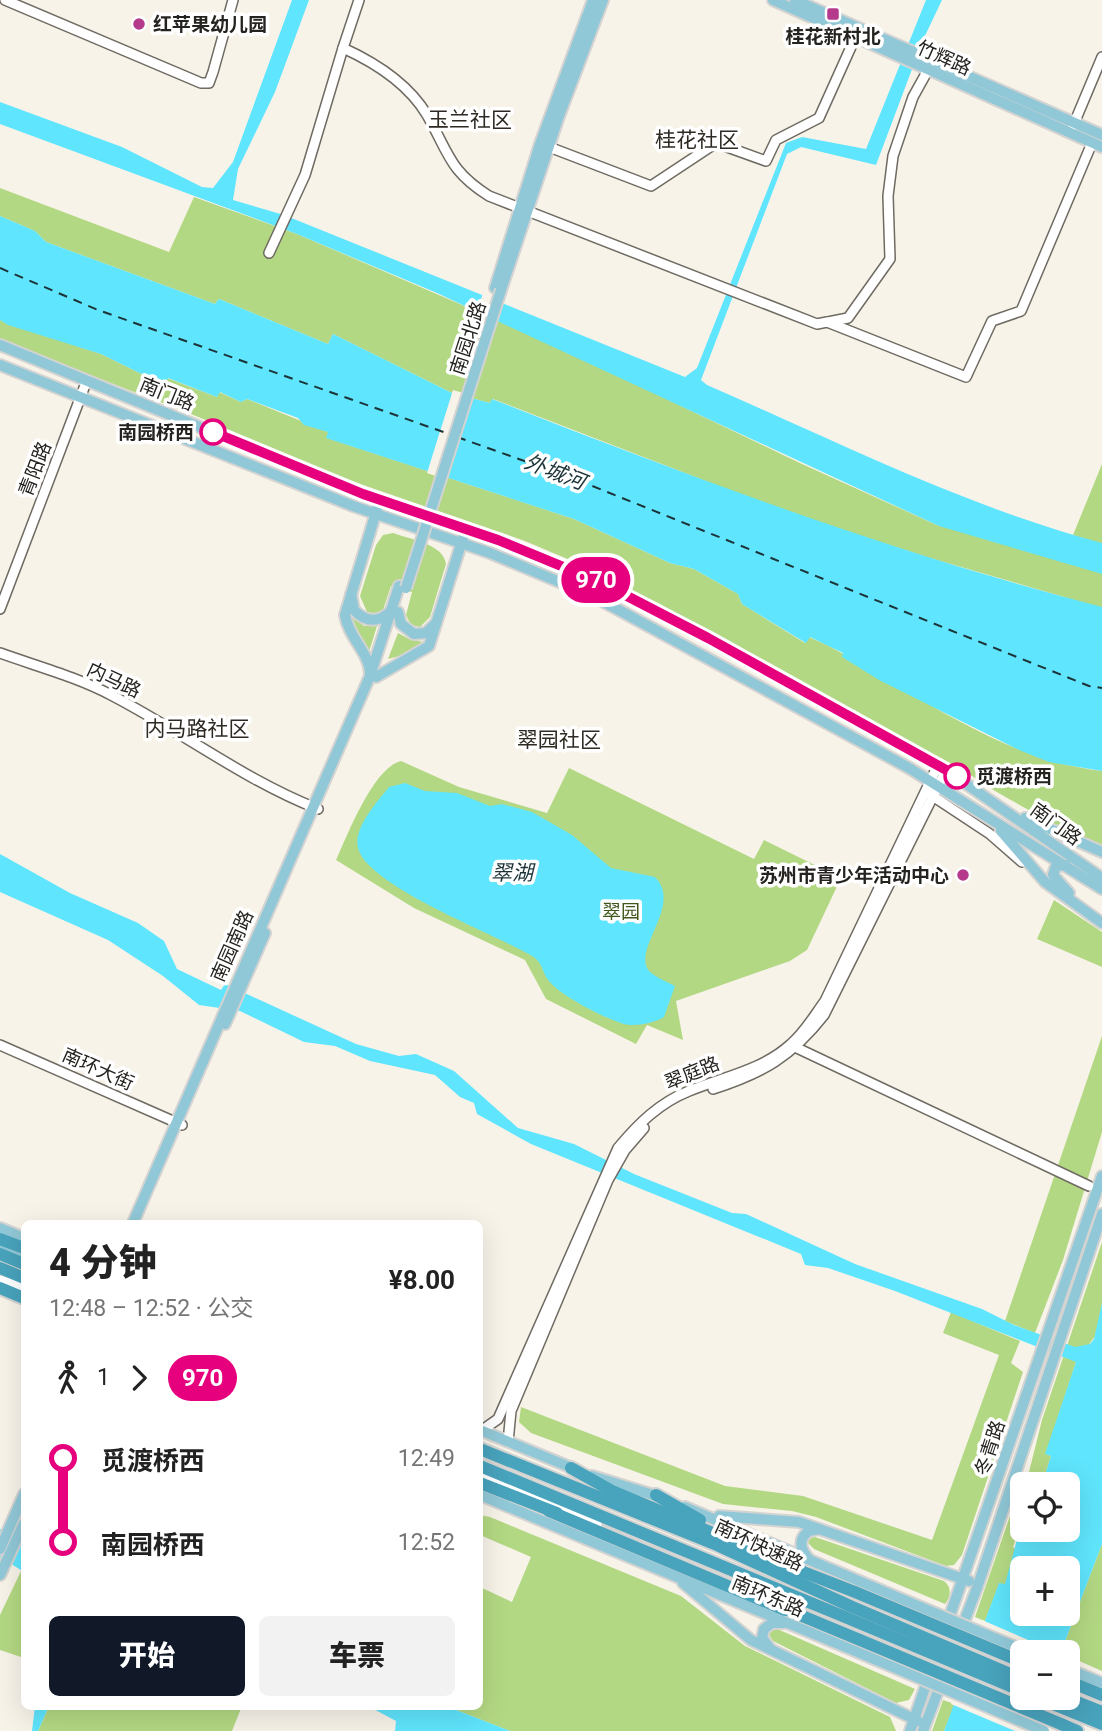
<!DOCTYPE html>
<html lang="zh">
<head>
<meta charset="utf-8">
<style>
  :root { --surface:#fff; --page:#f2f2f2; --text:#222; --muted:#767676; --accent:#111827 }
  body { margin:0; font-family:Roboto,"Noto Sans SC",sans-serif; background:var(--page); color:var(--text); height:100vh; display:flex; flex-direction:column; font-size:26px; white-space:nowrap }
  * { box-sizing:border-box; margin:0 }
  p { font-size:23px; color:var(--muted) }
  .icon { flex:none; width:38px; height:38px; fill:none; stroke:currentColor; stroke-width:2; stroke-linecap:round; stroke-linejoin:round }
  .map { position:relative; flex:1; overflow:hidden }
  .details { position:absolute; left:21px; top:1220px; width:462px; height:490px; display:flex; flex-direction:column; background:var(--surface); border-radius:10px; box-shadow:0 7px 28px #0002 }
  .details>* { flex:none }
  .badge { padding:0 14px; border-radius:23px; font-size:24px; line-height:46px }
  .buttons { position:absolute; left:1010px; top:1472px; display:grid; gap:14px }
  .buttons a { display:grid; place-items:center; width:70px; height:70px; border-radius:10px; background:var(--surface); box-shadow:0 7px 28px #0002; font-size:35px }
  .map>.badge { position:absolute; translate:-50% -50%; box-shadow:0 0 0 4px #fff }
  .legs { display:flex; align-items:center; gap:10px; height:77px; padding:0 28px; font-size:23px }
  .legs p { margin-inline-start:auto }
  .head { display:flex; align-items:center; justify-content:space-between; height:119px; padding:0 28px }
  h1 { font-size:38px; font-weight:800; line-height:52px }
  .action { display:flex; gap:14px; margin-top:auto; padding:14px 28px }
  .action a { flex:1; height:80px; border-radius:10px; background:var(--accent); color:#fff; font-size:28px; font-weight:800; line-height:80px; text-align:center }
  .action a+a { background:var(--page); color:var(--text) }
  ul { padding:0 28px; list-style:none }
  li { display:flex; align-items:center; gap:24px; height:84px; font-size:26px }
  li i { display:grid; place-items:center; width:10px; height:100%; margin:0 9px; background:currentColor }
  li i::after { content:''; width:18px; height:18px; margin:-9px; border:5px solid; border-radius:50%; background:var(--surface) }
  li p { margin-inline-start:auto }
  li:first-child i { background:linear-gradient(#0000 50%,currentColor 0) }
  li:last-child i { background:linear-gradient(currentColor 50%,#0000 0) }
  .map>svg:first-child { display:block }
  .green { fill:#b3d883 }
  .water { fill:#5fe5fd; fill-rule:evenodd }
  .pier { fill:#f8f3e9 }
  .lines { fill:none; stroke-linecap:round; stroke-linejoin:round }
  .ferry { stroke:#1c3338; stroke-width:2; stroke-dasharray:9 7; stroke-linecap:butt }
  .minor-casing { stroke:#6f6a62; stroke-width:12 }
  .major-casing { stroke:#d3d3d2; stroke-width:14 }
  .highway-casing { stroke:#d3d3d2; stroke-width:16 }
  .minor { stroke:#fff; stroke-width:9 }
  .major { stroke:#91c8d7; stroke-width:10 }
  .highway { stroke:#48a3bc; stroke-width:12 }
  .major-bridge-casing { stroke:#d3d3d2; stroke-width:14; stroke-linecap:butt }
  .highway-bridge-casing { stroke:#d3d3d2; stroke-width:16; stroke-linecap:butt }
  .major-bridge { stroke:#91c8d7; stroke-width:10 }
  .highway-bridge { stroke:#48a3bc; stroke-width:12 }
  .line-1-casing { stroke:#fff; stroke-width:16 }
  .line-1 { stroke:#e6007e; stroke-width:10 }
  .poi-dot { fill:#b63a8b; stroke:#fff; stroke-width:2.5 }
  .stop-1-dot { fill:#fff; stroke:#e6007e; stroke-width:3.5 }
  .labels { text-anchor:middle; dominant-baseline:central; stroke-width:7; stroke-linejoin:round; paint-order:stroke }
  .poi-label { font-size:19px; font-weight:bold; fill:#252320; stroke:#fff; text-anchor:start }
  .street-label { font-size:19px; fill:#252320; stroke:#fff }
  .stop-label { font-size:19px; font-weight:bold; fill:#252320; stroke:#fff; text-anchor:end }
  .park-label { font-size:19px; fill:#3f571b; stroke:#fff }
  .neighbourhood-label { font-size:21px; fill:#2e2a23; stroke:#fff }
  .water-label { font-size:21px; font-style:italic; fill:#1c3338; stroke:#fff }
</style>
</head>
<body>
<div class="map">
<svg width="1102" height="1731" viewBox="0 0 1102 1731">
  <rect width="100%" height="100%" fill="#f8f3e9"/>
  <g class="green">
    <path d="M0 188 169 252 194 197 297 234 539 338 802 464 939 526 1099 543 1073 535 1102 464V608L930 558 778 509 493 399 490 403 452 393 333 334 328 344 219 299 215 304 46 242 35 231 0 216Z"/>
    <path d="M0 320 101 354 164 385 167 378 217 397 219 392 241 402 247 399 328 432 327 438 574 519 670 563 694 569 738 594 742 604 805 643 809 637 827 645C915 692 1000 759 1102 771V852C1060 824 1014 805 972 776L658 603 577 563 525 541 340 477 196 416 0 340Z"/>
    <path d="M393 533C409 539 444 544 446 564L430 617 420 627 411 625 406 615 412 592 391 586 383 610 376 614 367 612 360 596 376 545 383 535Z"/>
    <path d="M351 614 364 626H377L369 652 358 640Z"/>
    <path d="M398 633 411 640 424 642 408 654 388 659Z"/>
    <path d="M401 761 459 787 547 813 569 768 754 859 764 840 841 878 807 950 790 961 676 1001 683 1040 647 1025 636 1044 546 999 525 960 414 908 336 860C348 834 373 768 401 761Z"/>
    <path d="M1054 900 1102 932V967L1037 939Z"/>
    <path d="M1102 1036V1132L1063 1260 1035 1333 1005 1321Z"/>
    <path d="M1102 1242V1303L1096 1335 1076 1362 1046 1454 1051 1456 1042 1484H1026L1042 1420Z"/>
    <path d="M951 1312 1020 1341 1011 1363 1023 1372 962 1555 954 1565 946 1566 816 1517 792 1511 723 1504 531 1433 519 1422 521 1407 725 1486 803 1496 932 1540 999 1355 943 1333Z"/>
    <path d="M1022 1492V1521L1013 1547 1016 1549 1005 1585 999 1584 985 1621 975 1617 1010 1516Z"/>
    <path d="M480 1515 490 1517 681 1596 745 1646 890 1717 896 1731H510L446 1706H480V1587L512 1602 531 1557 480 1535Z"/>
    <path d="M815 1537 944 1581C952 1587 951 1597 945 1604L814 1549 808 1543 810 1538Z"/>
    <path d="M1102 1544V1671L1068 1656V1652H1061Z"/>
    <path d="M21 1571 24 1572V1658L0 1650V1615Z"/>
    <path d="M775 1628 915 1689 909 1700 896 1703 773 1641 768 1633Z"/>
    <path d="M943 1700 955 1704 944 1731H932Z"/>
    <path d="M49 1706H242L232 1731H38Z"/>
  </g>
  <g class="water">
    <path d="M292 0H309L275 92 238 169 233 200 284 215 685 377 697 368 786 143 802 137 866 149 926 0H942L923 40 876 165 801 147 787 154 701 380 707 385C836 441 966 507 1102 543V574L939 526 437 293 297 234 0 124V102L122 147 202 187 213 188 233 162Z"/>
    <path d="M0 216 35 231 46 242 215 304 219 299 328 344 333 334 452 393 490 403 492 399C693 478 893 553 1102 607V771L1049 762 1019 750 879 680 842 657 843 653 810 637 806 643 742 604 738 594 694 569 670 563 574 519 326 438 328 432 304 425 298 418 247 399 241 402 220 392 217 397 168 378 164 385 101 354 8 325 0 320Z"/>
    <path d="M405 783 425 791 457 793 490 806 502 804 532 812 572 835 611 868 655 877C682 904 636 945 647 968 650 975 668 982 675 986L664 1017C654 1023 635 1027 624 1024 606 1019 561 996 550 982 542 974 543 962 532 956 496 934 368 887 358 848 353 828 377 802 389 787Z"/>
    <path d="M0 854 70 893 138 923 164 941 177 969 221 990 225 984 356 1044 399 1056 416 1054 454 1071 518 1128 574 1144 634 1174 732 1213 746 1214 855 1264 982 1309 1014 1325 1075 1347 1090 1344 1094 1339 1102 1303V1544L1061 1652H1022V1698H1043L1036 1716 1037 1731H944L999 1583 1005 1584 1022 1521V1530H1068V1484H1042L1051 1456 1045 1454 1076 1362 895 1291 828 1268 805 1265 801 1254 531 1144 477 1114 474 1103 460 1097 435 1075 370 1061 335 1046 304 1042 240 1011 199 1005 163 976 108 940 0 892ZM1022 1568H1068V1614H1022Z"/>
    <path d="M0 1529 24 1539V1572L0 1557Z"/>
    <path d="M35 1706H49L38 1731H32Z"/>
    <path d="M368 1706H446L510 1731H395L396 1721Z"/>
  </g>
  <g class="pier">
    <path d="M483 293 503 301 496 323 476 315Z"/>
    <path d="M453 390 474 396 447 480 427 473Z"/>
    <path d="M982 1620 1056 1652H1022V1656L976 1636Z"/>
    <path d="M957 1688 1040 1723 1041 1731H1015L951 1704Z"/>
  </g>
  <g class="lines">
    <g class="ferry">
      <path d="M0 268 98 310 449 434"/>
      <path d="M457 437 575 479 1089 686 1102 688"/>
    </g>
    <g class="minor-casing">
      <g id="minor">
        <path d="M5 0 201 83H209L213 72 233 0"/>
        <path d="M359 0 343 48C376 63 408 83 427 115 449 153 449 171 489 196L817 324 827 322 966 377 992 321 1021 311 1092 143"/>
        <path d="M1073 126 1102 57"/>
        <path d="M549 147 651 186 716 143 766 161 776 140 819 118 855 38"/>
        <path d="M269 253 305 175 343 48"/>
        <path d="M828 322 848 318 890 259 888 196 893 156 913 97 928 70"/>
        <path d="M0 609 87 380"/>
        <path d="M0 653C36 666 77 677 111 695 181 731 244 780 318 809"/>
        <path d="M931 795 990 834 1022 862"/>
        <path d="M0 1045 182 1125"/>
        <path d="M797 1048 1089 1186"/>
        <path d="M713 1089C763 1073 791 1057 824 1015L946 770"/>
        <path d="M0 1280 24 1287"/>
        <path d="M481 1431 498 1419 618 1148C638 1124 659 1103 689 1091 723 1077 763 1070 791 1044 805 1032 814 1016 825 1001L938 765"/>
        <path d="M508 1442 511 1411 608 1180 625 1150 644 1128"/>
        <path d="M480 1475 597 1524"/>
      </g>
    </g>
    <g class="major-casing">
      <g id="major">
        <path d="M773 0 1102 147"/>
        <path d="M795 0 1102 135"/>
        <path d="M495 288 540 144 593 0"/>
        <path d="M501 290 559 116 603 0"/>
        <path d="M0 345 363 494 498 540 600 582 708 637 946 770 1102 878"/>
        <path d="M0 365 353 506 490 553 593 596 909 768 1102 889"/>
        <path d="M351 594 354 610C366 623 380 623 392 610"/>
        <path d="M398 612 401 624 414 634 426 633 436 623"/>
        <path d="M370 674C370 653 348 637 345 615L377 509"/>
        <path d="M376 677 429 646 463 538"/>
        <path d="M1025 818 1102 852"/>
        <path d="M1001 831 1045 882 1102 923"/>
        <path d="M1066 865 1056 866 1053 875 1069 893"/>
        <path d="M225 1024 265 933"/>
        <path d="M133 1223 370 676 399 586"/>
        <path d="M0 1228 24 1238"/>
        <path d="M0 1247 24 1256"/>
        <path d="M480 1430 577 1470"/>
        <path d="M592 1476 663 1498"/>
        <path d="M480 1495 855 1651"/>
        <path d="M685 1507 859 1581"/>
        <path d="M719 1516 799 1522 969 1581"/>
        <path d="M0 1549 24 1494"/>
        <path d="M808 1558C800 1549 798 1539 809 1531L819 1529"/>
        <path d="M0 1575 24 1523"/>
        <path d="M683 1583 751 1640 918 1721"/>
        <path d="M769 1647 762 1638 764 1629 772 1623H784"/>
        <path d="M1068 1669 1102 1683"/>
        <path d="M910 1731 1102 1176"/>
        <path d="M923 1731 978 1585 1102 1214"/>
      </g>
    </g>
    <g class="highway-casing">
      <g id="highway">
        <path d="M0 1239 24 1248"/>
        <path d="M0 1254 24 1264"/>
        <path d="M0 1268 24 1278"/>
        <path d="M0 1288 24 1298"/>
        <path d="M480 1449 717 1545 850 1606"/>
        <path d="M480 1466 845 1617"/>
        <path d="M571 1468 612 1491 801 1570"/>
        <path d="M480 1483 557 1513"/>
        <path d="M656 1495 700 1520"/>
        <path d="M549 1511 785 1610"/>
        <path d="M793 1568 855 1592"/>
        <path d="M778 1606 860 1640"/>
        <path d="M1068 1681 1102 1695"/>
        <path d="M1038 1698 1102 1724"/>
        <path d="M1067 1698 1102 1712"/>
        <path d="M1061 1724 1077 1731"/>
      </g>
    </g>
    <use href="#minor" class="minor"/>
    <use href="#major" class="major"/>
    <use href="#highway" class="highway"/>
    <g class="major-bridge-casing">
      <g id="major-bridge">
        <path d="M406 588 501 290"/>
        <path d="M859 1581 1028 1652"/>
        <path d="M855 1651 1044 1731"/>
      </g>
    </g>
    <g class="highway-bridge-casing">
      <g id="highway-bridge">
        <path d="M855 1592 1022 1662"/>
        <path d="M850 1606 1022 1679"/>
        <path d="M845 1617 1022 1691"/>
        <path d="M860 1640 1061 1724"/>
      </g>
    </g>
    <use href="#major-bridge" class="major-bridge"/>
    <use href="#highway-bridge" class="highway-bridge"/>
  </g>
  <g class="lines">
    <g class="line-1-casing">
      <path id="line-1" d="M213 432 363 494 498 540 600 582 708 638 957 776"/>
    </g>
    <use href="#line-1" class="line-1"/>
  </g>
  <g class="poi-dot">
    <rect x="826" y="7" width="14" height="14" rx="3.5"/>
    <circle cx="139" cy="24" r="7"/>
    <circle cx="963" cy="875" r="7"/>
  </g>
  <g class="stop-1-dot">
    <circle cx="213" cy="432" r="12"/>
    <circle cx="957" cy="776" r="12"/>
  </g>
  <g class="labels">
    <g class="poi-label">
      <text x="153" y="24">红苹果幼儿园</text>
      <text x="833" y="36" text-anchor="middle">桂花新村北</text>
      <text x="949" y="875" text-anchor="end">苏州市青少年活动中心</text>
    </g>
    <g class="street-label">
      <text transform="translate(944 58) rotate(24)">竹辉路</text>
      <text transform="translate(468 338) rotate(-72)">南园北路</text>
      <text transform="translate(167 394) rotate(22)">南门路</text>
      <text transform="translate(35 469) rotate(-69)">青阳路</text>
      <text transform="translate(114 680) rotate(25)">内马路</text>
      <text transform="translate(1056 824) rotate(36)">南门路</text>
      <text transform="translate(232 946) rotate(-66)">南园南路</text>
      <text transform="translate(98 1069) rotate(24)">南环大街</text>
      <text transform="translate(692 1073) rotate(-22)">翠庭路</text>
      <text transform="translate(990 1448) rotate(-72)">冬青路</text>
      <text transform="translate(759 1545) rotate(25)">南环快速路</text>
      <text transform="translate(768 1596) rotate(23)">南环东路</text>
    </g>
    <g class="stop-label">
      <text x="194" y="432">南园桥西</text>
      <text x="976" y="776" text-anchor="start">觅渡桥西</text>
    </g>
    <g class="park-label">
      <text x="621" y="911">翠园</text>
    </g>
    <g class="neighbourhood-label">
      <text x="470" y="120">玉兰社区</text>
      <text x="697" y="140">桂花社区</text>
      <text x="197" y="729">内马路社区</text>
      <text x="559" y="740">翠园社区</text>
    </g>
    <g class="water-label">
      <text transform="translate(555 472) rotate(21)">外城河</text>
      <text x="512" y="873">翠湖</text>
    </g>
  </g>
</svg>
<div class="buttons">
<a><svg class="icon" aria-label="locate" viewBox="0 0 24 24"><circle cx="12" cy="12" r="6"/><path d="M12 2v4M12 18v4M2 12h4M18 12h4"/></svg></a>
<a>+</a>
<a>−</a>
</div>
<b class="badge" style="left:596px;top:580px;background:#e6007e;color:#fff">970</b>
<section class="details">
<div class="head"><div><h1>4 分钟</h1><p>12:48 – 12:52 · 公交</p></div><b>¥8.00</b></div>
<div class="legs"><svg class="icon" aria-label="walk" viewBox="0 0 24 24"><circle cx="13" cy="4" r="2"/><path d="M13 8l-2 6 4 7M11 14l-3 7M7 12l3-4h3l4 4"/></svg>1<svg class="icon" aria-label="forward" viewBox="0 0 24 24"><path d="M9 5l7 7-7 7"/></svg><b class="badge" style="background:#e6007e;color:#fff">970</b></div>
<ul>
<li><i style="color:#e6007e"></i><b>觅渡桥西</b><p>12:49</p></li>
<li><i style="color:#e6007e"></i><b>南园桥西</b><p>12:52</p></li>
</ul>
<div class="action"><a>开始</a><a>车票</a></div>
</section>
</div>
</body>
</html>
